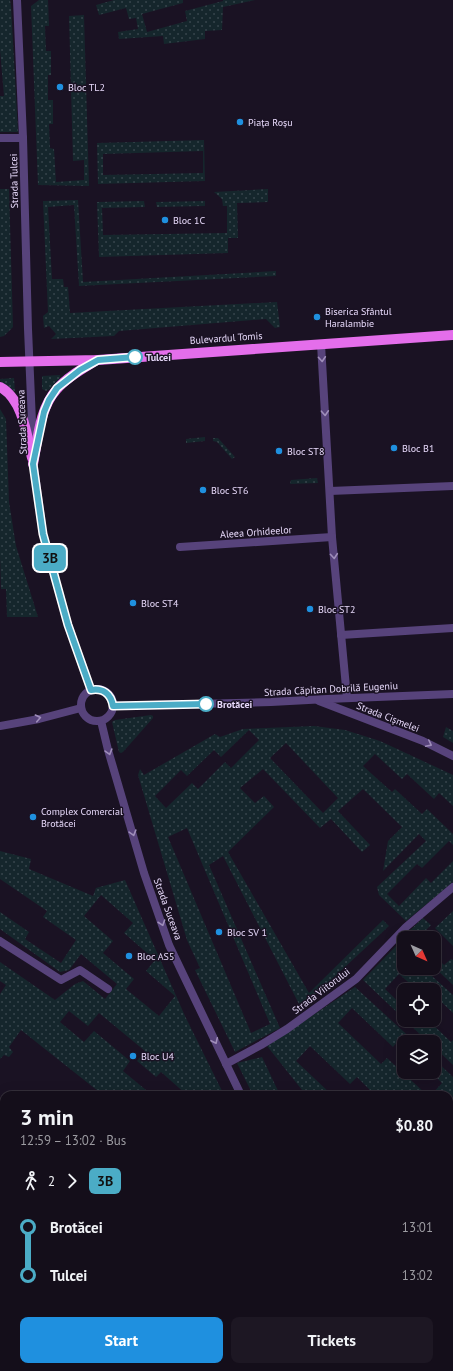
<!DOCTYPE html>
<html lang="en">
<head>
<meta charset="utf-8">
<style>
  :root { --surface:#140e1a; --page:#1d1723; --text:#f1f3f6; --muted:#9d9ca2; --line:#332e39; --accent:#1f90df }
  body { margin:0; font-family:"PT Sans",sans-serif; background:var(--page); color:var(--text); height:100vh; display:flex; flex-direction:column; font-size:15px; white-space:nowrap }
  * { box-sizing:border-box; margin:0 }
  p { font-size:13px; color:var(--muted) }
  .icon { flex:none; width:22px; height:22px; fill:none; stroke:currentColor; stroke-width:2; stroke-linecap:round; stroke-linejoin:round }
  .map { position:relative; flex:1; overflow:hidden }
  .details { position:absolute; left:0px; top:1091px; width:453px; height:280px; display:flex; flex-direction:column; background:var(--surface); border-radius:12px 12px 0 0; box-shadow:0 4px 16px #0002,0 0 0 1px var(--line) }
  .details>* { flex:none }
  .badge { padding:0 8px; border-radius:6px; font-size:14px; line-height:26px }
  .needle { width:26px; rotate:135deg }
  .tools { position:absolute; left:397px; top:931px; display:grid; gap:8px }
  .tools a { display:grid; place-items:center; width:44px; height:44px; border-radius:8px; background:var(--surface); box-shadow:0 4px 16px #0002,0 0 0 1px var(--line); font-size:20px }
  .map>.badge { position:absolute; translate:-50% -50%; box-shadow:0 0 0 2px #fff }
  .legs { display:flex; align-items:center; gap:6px; height:44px; padding:0 20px; font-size:13px }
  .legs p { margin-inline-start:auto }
  .headline { display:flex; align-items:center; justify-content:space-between; height:68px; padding:0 20px }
  h1 { font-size:22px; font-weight:700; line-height:30px }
  .button { display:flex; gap:8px; margin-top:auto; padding:8px 20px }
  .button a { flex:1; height:46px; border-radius:8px; background:var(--accent); color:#fff; font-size:16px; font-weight:700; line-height:46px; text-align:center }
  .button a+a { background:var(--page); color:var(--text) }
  ul { padding:0 20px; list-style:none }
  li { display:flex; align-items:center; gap:14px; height:48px; font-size:15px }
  li i { display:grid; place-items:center; width:6px; height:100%; margin:0 5px; background:currentColor }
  li i::after { content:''; width:10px; height:10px; margin:-5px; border:3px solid; border-radius:50%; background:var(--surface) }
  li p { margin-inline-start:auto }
  li:first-child i { background:linear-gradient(#0000 50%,currentColor 0) }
  li:last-child i { background:linear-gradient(currentColor 50%,#0000 0) }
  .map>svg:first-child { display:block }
  .green { fill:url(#green-dots); fill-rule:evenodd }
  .pitch { fill:#15262c }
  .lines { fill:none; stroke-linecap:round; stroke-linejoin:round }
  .minor { stroke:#57437b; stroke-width:8 }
  .tertiary { stroke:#57437b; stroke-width:8 }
  .primary { stroke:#e46eeb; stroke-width:10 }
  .oneway { stroke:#9f8eba }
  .line-1-casing { stroke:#fff; stroke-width:9 }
  .line-1 { stroke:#4bacc6; stroke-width:6 }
  .poi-dot { fill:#1f90df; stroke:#1a1223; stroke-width:1.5 }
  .stop-1-dot { fill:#fff; stroke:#4bacc6; stroke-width:2 }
  .labels { text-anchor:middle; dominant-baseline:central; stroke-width:3; stroke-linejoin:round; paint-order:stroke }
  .poi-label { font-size:10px; fill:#e7d9fa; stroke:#1a1223; text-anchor:start }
  .street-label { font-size:10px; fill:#e7d9fa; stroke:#1a1223 }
  .stop-label { font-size:10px; font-weight:bold; fill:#e7d9fa; stroke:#1a1223; text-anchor:start }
</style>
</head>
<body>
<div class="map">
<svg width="453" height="1371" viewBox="0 0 453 1371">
  <defs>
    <pattern id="green-dots" width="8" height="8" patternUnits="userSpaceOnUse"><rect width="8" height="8" fill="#15262c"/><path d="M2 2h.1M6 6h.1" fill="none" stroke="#37454c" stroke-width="1.8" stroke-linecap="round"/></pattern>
  </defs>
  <rect width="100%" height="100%" fill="#1a1223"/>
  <g class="green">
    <path d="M0 0H10L11 6 18 132H0V96H4L0 50Z"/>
    <path d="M39 0H48L49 26H45L46 51H51V75H48V100H53V124H49L50 148 54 149 56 182 84 180V160L73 161 69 16 84 15 89 186 38 185 31 6Z"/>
    <path d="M114 0H183V3L142 14 147 32 187 21 185 11 223 1V0H255L223 7 222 30 205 31V39L164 44 163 36 119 39 118 32 138 29 136 18 129 19 126 8 99 15 96 5Z"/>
    <path d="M204 140 205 181 98 184 97 143ZM203 151V173L103 175V154Z"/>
    <path d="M0 189H9L13 327 4 336 0 337Z"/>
    <path d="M268 189V202L237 203 238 238H228V253L99 257 97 202 144 201 145 207 102 208 103 235 227 233V206H223L222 199 214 192Z"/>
    <path d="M78 200 83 282 276 271V276L79 286 74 205 48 207 52 279H63L64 287H68L70 313 277 302 280 327 275 328 266 319 119 331 114 336 51 339 56 334 49 326 44 328 43 316 48 312 43 201Z"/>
    <path d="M205 201V206L157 207 156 202Z"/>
    <path d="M60 375V378L50 389 46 391 42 389V376Z"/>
    <path d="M14 378 15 392 0 381V379Z"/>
    <path d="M0 409 6 419 9 502 16 546 38 617H7L6 589H1L0 555Z"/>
    <path d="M205 437V441L186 443V439Z"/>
    <path d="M213 438H218L235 457 232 459 217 442 213 441Z"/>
    <path d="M317 478 318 483 290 484 291 480Z"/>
    <path d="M151 715 153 716V718L123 752 121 753 119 752 112 722 115 720Z"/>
    <path d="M314 726 345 730 380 741 453 775V806L439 793 434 799 407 774 402 779 375 754 363 766 392 792 395 789 422 814 427 809 453 834V845L449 841 422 868 417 864 387 894 399 906 426 878 431 883 453 861V882L406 921 379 895 377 887 426 841 419 834 383 871 388 841 402 827 363 789 338 811 370 845 362 852 331 819 320 828 263 769 240 788 255 803 264 796 274 807 228 852 309 993 383 920 389 926 317 993 299 1004 223 856 209 865 280 1028 235 1052 195 970 200 968 187 940 138 775 140 769 144 775 215 734 220 737 243 729ZM249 730 259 740 231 768 225 762 198 789 192 783 166 808 155 796 181 770 187 776 214 750 221 757ZM286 743 338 798 323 813 270 758ZM187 828 270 1024 251 1033 168 837Z"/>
    <path d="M446 727 453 731V743L443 737Z"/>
    <path d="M0 851 31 859 29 869 93 896 96 888 125 880 185 1016 224 1095H187L161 1072 156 1077 137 1061 145 1051 99 1013 88 1026 69 1011 60 1022 84 1042 94 1031 130 1061 123 1071 152 1095H103L21 1030 9 1047 13 1052 9 1057 4 1055 0 1059V994L6 985 0 981V962L55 1000 75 984 83 981 105 999 117 984 81 954 69 970 60 972 0 929V912L29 932 25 939 61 963 76 940 43 917 47 911 0 879ZM101 895 133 923 124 933 155 960 146 971 175 996 159 1016 126 989 134 979 103 953 113 941 84 916Z"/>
    <path d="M453 911V946L435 928Z"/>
    <path d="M423 918 431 925 418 938H404V939L402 938Z"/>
    <path d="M397 945 404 951V968H423L453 995V1013L434 995V990H428L426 988 424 990H417L399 974 385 989 404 1007V1019L363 980Z"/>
    <path d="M434 955 444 965 451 959 453 960V985L434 967Z"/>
    <path d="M355 987 415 1042H404V1047L398 1041 393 1047 352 1008 338 1023 381 1064 387 1058 427 1095H375L357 1077 350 1084 310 1046 296 1061 332 1095H306L267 1046Z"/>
    <path d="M405 1020H428L451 1042 453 1040V1065L434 1047V1042H428Z"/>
    <path d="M262 1057 280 1095H253L237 1063Z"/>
    <path d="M434 1059 453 1077V1129H449V1095H431L442 1083 431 1072H434Z"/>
    <path d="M4 1220V1277L0 1282V1225Z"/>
    <path d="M36 1367H56L62 1371H42Z"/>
    <path d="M77 1367H133L130 1371H82Z"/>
    <path d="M208 1367H277L282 1370 214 1371Z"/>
    <path d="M294 1367H356L358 1371H293L291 1370Z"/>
    <path d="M388 1367H422L419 1370V1371H387Z"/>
  </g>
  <path class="pitch" d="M155 1367H187L193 1371H152Z"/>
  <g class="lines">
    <g class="minor">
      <path d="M0 138H23"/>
      <path d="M321 344 332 537 347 698"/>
      <path d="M330 491 453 486"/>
      <path d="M180 547 332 537"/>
      <path d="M341 635 453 628"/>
      <path d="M0 941 61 980 80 970 108 989"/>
      <path d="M226 1064 261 1045 287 1029 356 979 406 927 453 887"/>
      <path d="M0 1217 4 1212"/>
      <path d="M449 1289 453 1300"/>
      <path d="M449 1289 453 1280"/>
      <path d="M449 1327 453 1326"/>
      <path d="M0 1350 4 1346"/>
      <path d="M66 1367 72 1371"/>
    </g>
    <g class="tertiary">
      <path d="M17 0 23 138 28 329 33 445"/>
      <path d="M33 459 43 534 68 625 91 690"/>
      <circle cx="97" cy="705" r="16"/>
      <path d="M319 701 423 741 453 756"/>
      <path d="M113 706 271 702 327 699 453 694"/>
      <path d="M101 721 108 750 144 873 169 945 241 1095"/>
      <path d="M0 726 39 719 81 708"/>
      <path d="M371 1367 373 1371"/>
    </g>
    <g class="primary">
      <path d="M0 362 98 360 453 335"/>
      <path d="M0 387C23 399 27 436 32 458"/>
      <path d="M33 464C38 439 39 409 57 389 68 376 84 368 97 360"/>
    </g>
  </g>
  <defs><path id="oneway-chevron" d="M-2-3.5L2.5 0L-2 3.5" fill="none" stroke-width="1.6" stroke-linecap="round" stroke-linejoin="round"/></defs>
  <g class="oneway">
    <use href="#oneway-chevron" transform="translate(322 359) rotate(86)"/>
    <use href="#oneway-chevron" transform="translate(325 413) rotate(87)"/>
    <use href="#oneway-chevron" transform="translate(334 556) rotate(85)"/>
    <use href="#oneway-chevron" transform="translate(38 718) rotate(-12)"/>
    <use href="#oneway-chevron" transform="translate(429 744) rotate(27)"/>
    <use href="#oneway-chevron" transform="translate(109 752) rotate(74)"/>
    <use href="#oneway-chevron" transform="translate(133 833) rotate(74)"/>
    <use href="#oneway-chevron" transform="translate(162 923) rotate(71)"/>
    <use href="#oneway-chevron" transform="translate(215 1041) rotate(65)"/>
  </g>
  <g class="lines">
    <g class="line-1-casing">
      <path id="line-1" d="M135 357 98 360 80 370 57 388 49 400 44 412 33 464 43 534 68 625 91 690C103 688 111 694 113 706L206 704"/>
    </g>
    <use href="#line-1" class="line-1"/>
  </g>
  <g class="poi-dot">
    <circle cx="60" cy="87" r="4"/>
    <circle cx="240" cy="122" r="4"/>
    <circle cx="165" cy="220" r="4"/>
    <circle cx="317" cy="317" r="4"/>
    <circle cx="394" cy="448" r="4"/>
    <circle cx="279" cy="451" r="4"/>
    <circle cx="203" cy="490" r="4"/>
    <circle cx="133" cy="603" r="4"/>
    <circle cx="310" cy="609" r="4"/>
    <circle cx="33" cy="817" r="4"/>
    <circle cx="219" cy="932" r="4"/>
    <circle cx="129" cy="956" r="4"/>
    <circle cx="133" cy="1056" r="4"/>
  </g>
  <g class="stop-1-dot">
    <circle cx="135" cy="357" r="7"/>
    <circle cx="206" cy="704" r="7"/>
  </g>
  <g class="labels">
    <g class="poi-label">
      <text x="68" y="87">Bloc TL2</text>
      <text x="248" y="122">Piața Roșu</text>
      <text x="173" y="220">Bloc 1C</text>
      <text x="325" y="311">Biserica Sfântul<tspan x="325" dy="12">Haralambie</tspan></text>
      <text x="402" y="448">Bloc B1</text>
      <text x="287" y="451">Bloc ST8</text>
      <text x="211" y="490">Bloc ST6</text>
      <text x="141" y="603">Bloc ST4</text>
      <text x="318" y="609">Bloc ST2</text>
      <text x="41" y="811">Complex Comercial<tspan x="41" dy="12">Brotăcei</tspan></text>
      <text x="227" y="932">Bloc SV 1</text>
      <text x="137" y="956">Bloc AS5</text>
      <text x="141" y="1056">Bloc U4</text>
    </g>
    <g class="street-label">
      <text transform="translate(14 181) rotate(-91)">Strada Tulcei</text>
      <text transform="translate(226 338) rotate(-4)">Bulevardul Tomis</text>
      <text transform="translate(22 422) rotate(-92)">Strada Suceava</text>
      <text transform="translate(256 532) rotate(-4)">Aleea Orhideelor</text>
      <text transform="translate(331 689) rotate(-3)">Strada Căpitan Dobrilă Eugeniu</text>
      <text transform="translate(388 717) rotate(21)">Strada Cișmelei</text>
      <text transform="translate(168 909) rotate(70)">Strada Suceava</text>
      <text transform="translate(321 991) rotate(-37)">Strada Viitorului</text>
    </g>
    <g class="stop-label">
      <text x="146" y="357">Tulcei</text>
      <text x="217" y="704">Brotăcei</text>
    </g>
  </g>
</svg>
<div class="tools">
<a><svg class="needle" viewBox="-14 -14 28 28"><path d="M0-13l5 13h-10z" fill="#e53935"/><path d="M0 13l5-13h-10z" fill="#9d9ca2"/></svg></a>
<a><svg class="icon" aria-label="locate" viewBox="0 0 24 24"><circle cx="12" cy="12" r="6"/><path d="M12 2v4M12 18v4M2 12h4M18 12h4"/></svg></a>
<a><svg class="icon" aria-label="layers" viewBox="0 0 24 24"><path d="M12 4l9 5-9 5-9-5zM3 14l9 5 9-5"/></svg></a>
</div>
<b class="badge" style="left:50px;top:558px;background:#4bacc6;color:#111">3B</b>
<section class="details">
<div class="headline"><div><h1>3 min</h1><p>12:59 – 13:02 · Bus</p></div><b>$0.80</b></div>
<div class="legs"><svg class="icon" aria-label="walk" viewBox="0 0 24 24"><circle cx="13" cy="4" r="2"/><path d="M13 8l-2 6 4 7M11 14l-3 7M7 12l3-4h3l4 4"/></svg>2<svg class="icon" aria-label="forward" viewBox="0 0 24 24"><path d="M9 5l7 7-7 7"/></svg><b class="badge" style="background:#4bacc6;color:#111">3B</b></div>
<ul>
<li><i style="color:#4bacc6"></i><b>Brotăcei</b><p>13:01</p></li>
<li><i style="color:#4bacc6"></i><b>Tulcei</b><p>13:02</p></li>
</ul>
<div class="button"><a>Start</a><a>Tickets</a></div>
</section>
</div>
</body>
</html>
